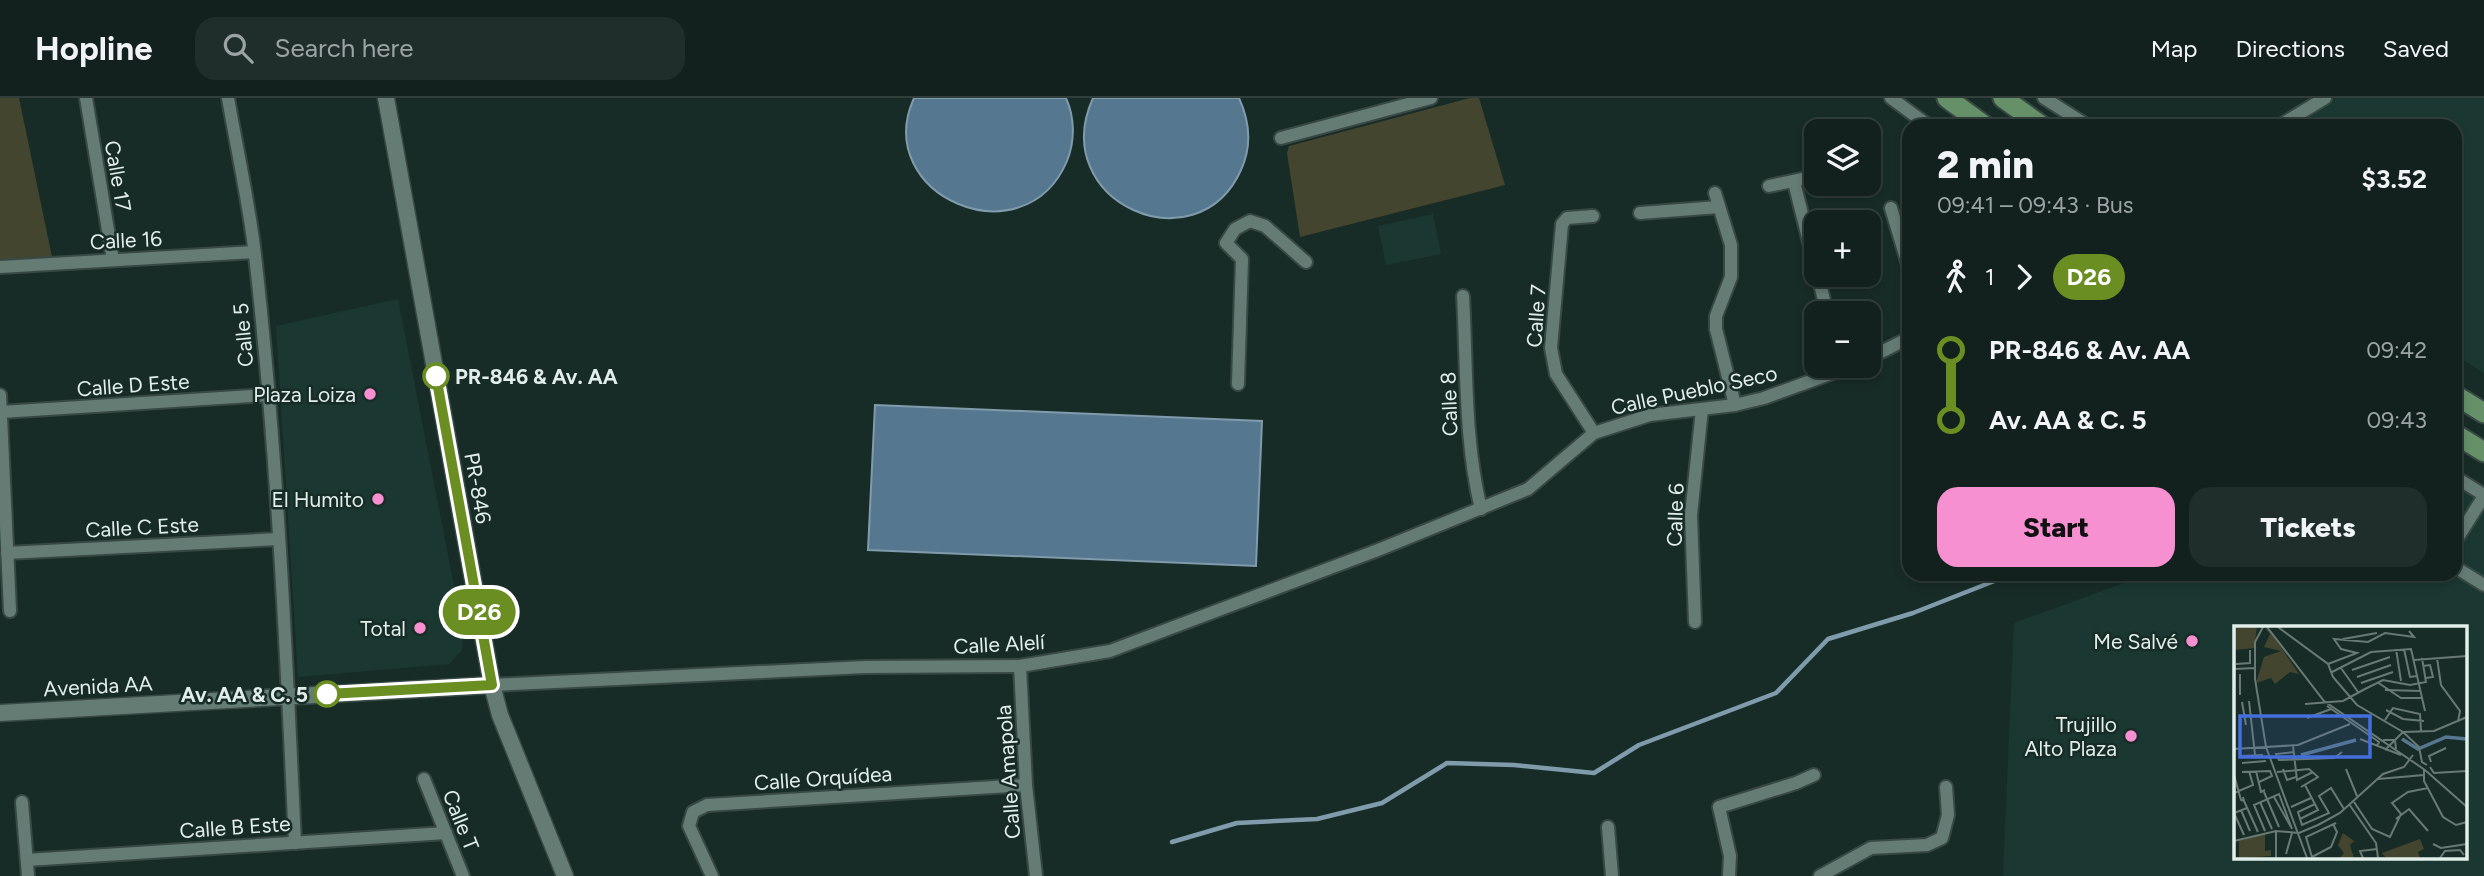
<!DOCTYPE html>
<html lang="en">
<head>
<meta charset="utf-8">
<style>
  :root { --surface:#12211d; --page:#1f2e2a; --text:#f1f3f6; --muted:#9ca3a4; --line:#313e3b; --accent:#f690d0 }
  body { margin:0; font-family:Figtree,sans-serif; background:var(--page); color:var(--text); height:100vh; display:flex; flex-direction:column; font-size:26px; white-space:nowrap }
  * { box-sizing:border-box; margin:0 }
  p { font-size:23px; color:var(--muted) }
  .icon { flex:none; width:38px; height:38px; fill:none; stroke:currentColor; stroke-width:2; stroke-linecap:round; stroke-linejoin:round }
  .map { position:relative; flex:1; overflow:hidden }
  .details { position:absolute; left:1902px; top:21px; width:560px; height:462px; display:flex; flex-direction:column; background:var(--surface); border-radius:21px; box-shadow:0 4px 10px #0003,0 0 0 2px var(--line) }
  .details>* { flex:none }
  .badge { padding:0 14px; border-radius:23px; font-size:24px; line-height:46px }
  .buttons { position:absolute; left:1804px; top:21px; display:grid; gap:14px }
  .buttons a { display:grid; place-items:center; width:77px; height:77px; border-radius:14px; background:var(--surface); box-shadow:0 4px 10px #0003,0 0 0 2px var(--line); font-size:35px }
  .map>.badge { position:absolute; translate:-50% -50%; box-shadow:0 0 0 4px #fff }
  .legs { display:flex; align-items:center; gap:10px; height:77px; padding:0 35px; font-size:23px }
  .legs p { margin-inline-start:auto }
  .summary { display:flex; align-items:center; justify-content:space-between; height:119px; padding:0 35px }
  h1 { font-size:38px; font-weight:800; line-height:52px }
  .action { display:flex; gap:14px; margin-top:auto; padding:14px 35px }
  .action a { flex:1; height:80px; border-radius:21px; background:var(--accent); color:#111; font-size:28px; font-weight:800; line-height:80px; text-align:center }
  .action a+a { background:var(--page); color:var(--text) }
  ul { padding:0 35px; list-style:none }
  li { display:flex; align-items:center; gap:24px; height:70px; font-size:26px }
  li i { display:grid; place-items:center; width:10px; height:100%; margin:0 9px; background:currentColor }
  li i::after { content:''; width:18px; height:18px; margin:-9px; border:5px solid; border-radius:50%; background:var(--surface) }
  li p { margin-inline-start:auto }
  li:first-child i { background:linear-gradient(#0000 50%,currentColor 0) }
  li:last-child i { background:linear-gradient(currentColor 50%,#0000 0) }
  header { display:flex; align-items:center; gap:42px; box-sizing:border-box; height:98px; padding:0 35px; background:var(--surface); border-bottom:2px solid var(--line) }
  header strong { font-size:33px }
  nav { display:flex; gap:38px; margin-inline-start:auto; font-size:24px }
  .search { width:490px; height:63px; background:var(--page); display:flex; align-items:center; gap:18px; box-sizing:border-box; padding:0 24px; border-radius:21px; color:var(--muted); font-size:26px }
  .map>svg:first-child { display:block }
  .built { fill:#1a3831; fill-rule:evenodd }
  .green { fill:#44452f }
  .water { fill:#567790; stroke:#809bab; stroke-width:2 }
  .lines { fill:none; stroke-linecap:round; stroke-linejoin:round }
  .stream { stroke:#809bab; stroke-width:4.5 }
  .minor-casing { stroke:#384844; stroke-width:16 }
  .tertiary-casing { stroke:#384844; stroke-width:19 }
  .primary-casing { stroke:#384844; stroke-width:23 }
  .minor { stroke:#657c75; stroke-width:12 }
  .tertiary { stroke:#657c75; stroke-width:16 }
  .primary { stroke:#659068; stroke-width:19 }
  .line-1-casing { stroke:#fff; stroke-width:16 }
  .line-1 { stroke:#6b8e23; stroke-width:10 }
  .stop-1-dot { fill:#fff; stroke:#6b8e23; stroke-width:3.5 }
  .poi-dot { fill:#f690d0; stroke:#182c27; stroke-width:2.5 }
  .labels { text-anchor:middle; dominant-baseline:central; stroke-width:5; stroke-linejoin:round; paint-order:stroke }
  .street-label { font-size:21px; fill:#e2eeea; stroke:#182c27 }
  .stop-label { font-size:21px; font-weight:bold; fill:#e2eeea; stroke:#182c27; text-anchor:start }
  .poi-label { font-size:21px; fill:#e2eeea; stroke:#182c27; text-anchor:end }
  .inset-river { fill:none; stroke:#567790; stroke-width:3.5 }
  .inset-road { fill:none; stroke:#697a75; stroke-width:2 }
  .view { fill:#446edc; fill-opacity:0.15; stroke:#446edc; stroke-width:3.5 }
  .inset-edge { fill:none; stroke:#e2eeea; stroke-width:3.5 }
</style>
</head>
<body>
<header>
<strong>Hopline</strong>
<div class="search"><svg class="icon" aria-label="search" viewBox="0 0 24 24"><circle cx="10" cy="10" r="6"/><path d="M15 15l6 6"/></svg>Search here</div>
<nav><a>Map</a><a>Directions</a><a>Saved</a></nav>
</header>
<div class="map">
<svg width="2484" height="778" viewBox="0 0 2484 778">
  <rect width="100%" height="100%" fill="#182c27"/>
  <g class="built">
    <path d="M2336 0H2484V275L2455 257V28H2290Z"/>
    <path d="M1433 116 1441 156 1386 167 1378 128Z"/>
    <path d="M398 201 463 534 462 552 449 566 298 579 276 228Z"/>
    <path d="M2455 378 2484 395V778H2003L2014 525 2149 476H2455ZM2236 530H2465V759H2236Z"/>
  </g>
  <g class="green">
    <path d="M0 0H19L52 159 0 162Z"/>
    <path d="M1470 0H1479L1505 87 1300 139 1287 55 1289 48Z"/>
  </g>
  <g class="water">
    <path d="M914 0H1066C1075 20 1075 43 1067 63 1024 164 870 97 914 0Z"/>
    <path d="M1093 0H1239C1250 24 1252 48 1241 72 1197 170 1046 104 1093 0Z"/>
    <path d="M875 307 1262 323 1256 468 868 452Z"/>
  </g>
  <g class="lines">
    <path class="stream" d="M1172 744 1237 725 1317 721 1382 705 1447 665 1514 667 1594 675 1639 647 1776 595 1828 541 1913 515 2012 476"/>
    <g class="minor-casing">
      <g id="minor">
        <path d="M86 0 113 162"/>
        <path d="M228 0C237 52 249 105 255 157 277 352 286 549 295 745"/>
        <path d="M1891 0 1929 28"/>
        <path d="M2044 0 2088 28"/>
        <path d="M2279 28 2325 0"/>
        <path d="M1281 40 1431 0"/>
        <path d="M1794 84 1816 172"/>
        <path d="M1769 88 1816 78"/>
        <path d="M1715 95 1731 147V179L1716 218V231L1735 307"/>
        <path d="M1891 110 1909 170"/>
        <path d="M1640 115 1719 109"/>
        <path d="M1593 118 1567 120 1562 126 1551 250 1556 276 1594 335"/>
        <path d="M0 169 254 154"/>
        <path d="M1818 177 1827 215"/>
        <path d="M1463 198C1467 269 1464 342 1481 411"/>
        <path d="M1869 260 1909 240"/>
        <path d="M1238 286 1242 161 1226 145 1235 131 1250 123 1265 128 1306 164"/>
        <path d="M0 297 10 513"/>
        <path d="M1 314 268 297"/>
        <path d="M2455 379 2484 397"/>
        <path d="M2455 444 2484 398"/>
        <path d="M7 455 278 441"/>
        <path d="M2455 469 2484 487"/>
        <path d="M1695 524 1691 417 1702 311"/>
        <path d="M1020 568 1026 687 1036 778"/>
        <path d="M492 587 865 569 1020 568 1110 553 1378 452 1528 391 1594 335 1650 317 1735 307 1764 300 1852 268"/>
        <path d="M424 681 463 778"/>
        <path d="M22 704 28 778"/>
        <path d="M1608 729 1612 778"/>
        <path d="M27 762 446 735"/>
        <path d="M712 778 689 728 693 714 707 707 1026 687"/>
        <path d="M1729 778 1730 758 1719 709 1796 685 1814 677"/>
        <path d="M1820 778 1871 750 1927 747 1942 740 1948 717 1946 689"/>
      </g>
    </g>
    <g class="tertiary-casing">
      <g id="tertiary">
        <path d="M386 0 492 587 500 617 565 778"/>
        <path d="M0 615 492 587"/>
      </g>
    </g>
    <g class="primary-casing">
      <g id="primary">
        <path d="M1947 0 1985 28"/>
        <path d="M2003 0 2042 28"/>
        <path d="M2455 297 2484 315"/>
        <path d="M2455 336 2484 354"/>
      </g>
    </g>
    <use href="#minor" class="minor"/>
    <use href="#tertiary" class="tertiary"/>
    <use href="#primary" class="primary"/>
  </g>
  <g class="lines">
    <g class="line-1-casing">
      <path id="line-1" d="M327 596 492 587 436 278"/>
    </g>
    <use href="#line-1" class="line-1"/>
  </g>
  <g class="stop-1-dot">
    <circle cx="436" cy="278" r="12"/>
    <circle cx="327" cy="596" r="12"/>
  </g>
  <g class="poi-dot">
    <circle cx="370" cy="296" r="7"/>
    <circle cx="378" cy="401" r="7"/>
    <circle cx="420" cy="530" r="7"/>
    <circle cx="2192" cy="543" r="7"/>
    <circle cx="2131" cy="638" r="7"/>
  </g>
  <g class="labels">
    <g class="street-label">
      <text transform="translate(118 78) rotate(80)">Calle 17</text>
      <text transform="translate(126 142) rotate(-3)">Calle 16</text>
      <text transform="translate(1536 218) rotate(-86)">Calle 7</text>
      <text transform="translate(243 237) rotate(-95)">Calle 5</text>
      <text transform="translate(133 287) rotate(-4)">Calle D Este</text>
      <text transform="translate(1694 292) rotate(-12)">Calle Pueblo Seco</text>
      <text transform="translate(1449 306) rotate(-92)">Calle 8</text>
      <text transform="translate(478 390) rotate(80)">PR-846</text>
      <text transform="translate(1675 417) rotate(-88)">Calle 6</text>
      <text transform="translate(142 429) rotate(-3)">Calle C Este</text>
      <text transform="translate(999 546) rotate(-3)">Calle Alelí</text>
      <text transform="translate(98 588) rotate(-3)">Avenida AA</text>
      <text transform="translate(1008 674) rotate(-94)">Calle Amapola</text>
      <text transform="translate(823 680) rotate(-4)">Calle Orquídea</text>
      <text transform="translate(461 722) rotate(68)">Calle T</text>
      <text transform="translate(235 729) rotate(-4)">Calle B Este</text>
    </g>
    <g class="stop-label">
      <text x="455" y="278">PR-846 &amp; Av. AA</text>
      <text x="308" y="596" text-anchor="end">Av. AA &amp; C. 5</text>
    </g>
    <g class="poi-label">
      <text x="356" y="296">Plaza Loiza</text>
      <text x="364" y="401">El Humito</text>
      <text x="406" y="530">Total</text>
      <text x="2178" y="543">Me Salvé</text>
      <text x="2117" y="626">Trujillo<tspan x="2117" dy="24">Alto Plaza</tspan></text>
    </g>
  </g>
  <g transform="translate(2234 528)">
    <rect width="233" height="233" fill="#182c27"/>
    <path d="M23 1 20 22 0 24V2ZM31 2 35 4 65 48 56 46 41 58 37 52 22 57 30 31 47 25 30 21 36 8ZM109 207 120 215 116 219 120 232H106L110 227 104 219ZM31 208V225L37 224V230L5 232V215ZM186 213 190 223 184 226 186 232H152L148 227Z" fill="#44452f"/>
    <path class="inset-river" d="M168 113 184 123 212 111 233 113M67 129 122 114"/>
    <path class="inset-road" d="M29 1 21 16V53L32 121 73 232M33 1 90 75 191 144 233 181M44 1 94 38 99 51 123 79 169 106 185 121 188 136 193 139M109 13 143 7M162 23 167 55M170 23 176 51 183 50M203 32 207 59 226 85 224 95M180 34 233 30M2 38 16 37V24M94 38 123 27 107 23 100 13 134 16 151 7 180 11 175 5M189 40 196 39 199 51 192 52M107 42 124 66M0 43 21 42M118 44 156 31M98 46 137 26 177 23 191 85M6 48V69M123 51 157 39M143 56 167 72H189M127 57 159 46M131 63 149 54 176 59 192 56 188 32M151 64 187 65M15 75 21 129M8 76 12 99M71 78 109 75 131 63M93 80 145 116 143 120M152 84 169 93 190 95M73 92 97 83M151 94 159 82 186 88 187 105M126 113 167 129M149 114H161L162 123M59 120 63 154 79 146M0 123 64 119 116 98M151 124 169 106 200 105 233 91M60 126 42 128 45 134 100 132 108 126M7 130 29 129M197 136 195 130 212 122M8 137 32 135M196 141 200 147 233 145M49 143 53 154 62 151M112 143 123 170M190 144V155L209 191 222 199 233 196M22 145 27 166 31 164M8 146 36 145 38 150 25 156M43 146 75 143 84 151 67 161M0 149 7 174 10 175 9 171M144 153 190 149M30 166 45 201M0 167 19 159 15 145M40 171 57 201M10 175 24 206M26 176 38 203M120 176 138 203 156 211 167 188 158 177 174 166 194 162M81 178 64 186 68 199 95 187 85 170 97 162 110 183M115 178 142 217 144 232M57 181 77 172M7 184 16 205M66 193 84 184 71 159M162 193 175 183 194 205M99 198 103 206 97 221 78 231 72 211 102 197M31 205 20 179 45 168 58 203M10 209 0 187 13 182M0 215 42 205 65 207 84 199 106 187 149 148 170 141 179 129M199 218 207 222 233 218M52 228 58 207M42 232V204M129 232 126 225 143 223M206 232 211 225 226 224 230 229"/>
    <path class="view" d="M6 90H136V131H6Z"/>
    <rect width="233" height="233" class="inset-edge"/>
  </g>
</svg>
<div class="buttons">
<a><svg class="icon" aria-label="layers" viewBox="0 0 24 24"><path d="M12 4l9 5-9 5-9-5zM3 14l9 5 9-5"/></svg></a>
<a>+</a>
<a>−</a>
</div>
<b class="badge" style="left:479px;top:514px;background:#6b8e23;color:#fff">D26</b>
<section class="details">
<div class="summary"><div><h1>2 min</h1><p>09:41 – 09:43 · Bus</p></div><b>$3.52</b></div>
<div class="legs"><svg class="icon" aria-label="walk" viewBox="0 0 24 24"><circle cx="13" cy="4" r="2"/><path d="M13 8l-2 6 4 7M11 14l-3 7M7 12l3-4h3l4 4"/></svg>1<svg class="icon" aria-label="forward" viewBox="0 0 24 24"><path d="M9 5l7 7-7 7"/></svg><b class="badge" style="background:#6b8e23;color:#fff">D26</b></div>
<ul>
<li><i style="color:#6b8e23"></i><b>PR-846 &amp; Av. AA</b><p>09:42</p></li>
<li><i style="color:#6b8e23"></i><b>Av. AA &amp; C. 5</b><p>09:43</p></li>
</ul>
<div class="action"><a>Start</a><a>Tickets</a></div>
</section>
</div>
</body>
</html>
